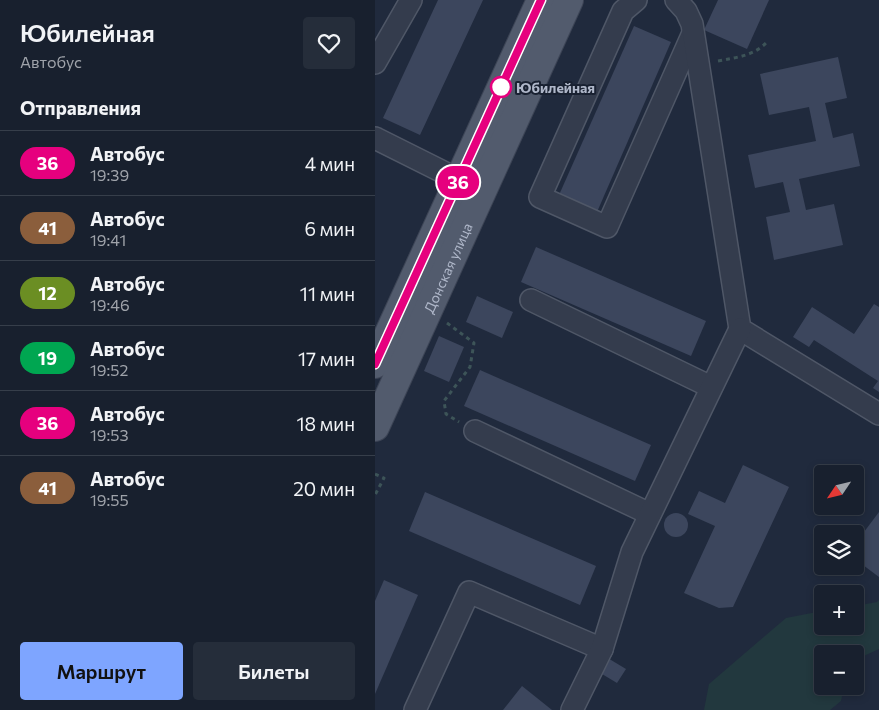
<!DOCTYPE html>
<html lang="ru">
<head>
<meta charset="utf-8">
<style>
  :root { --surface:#18202e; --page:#252d3a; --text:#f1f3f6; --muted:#9fa3aa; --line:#363e4a; --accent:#7ea5ff }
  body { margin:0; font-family:Commissioner,sans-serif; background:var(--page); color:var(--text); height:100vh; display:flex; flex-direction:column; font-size:19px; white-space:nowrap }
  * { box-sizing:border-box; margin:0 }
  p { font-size:16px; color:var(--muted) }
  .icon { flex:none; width:28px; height:28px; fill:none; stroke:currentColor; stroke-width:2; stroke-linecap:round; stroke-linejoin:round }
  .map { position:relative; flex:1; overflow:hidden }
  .sheet { display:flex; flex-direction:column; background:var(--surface); width:375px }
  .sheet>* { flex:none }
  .badge { padding:0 10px; border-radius:16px; font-size:18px; line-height:32px }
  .needle { width:32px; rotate:235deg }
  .buttons { position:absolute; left:439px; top:465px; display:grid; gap:10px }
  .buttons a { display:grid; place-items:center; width:50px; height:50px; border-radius:5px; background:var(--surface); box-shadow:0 2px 8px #0003,0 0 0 1px var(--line); font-size:25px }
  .map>.badge { position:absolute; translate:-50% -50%; box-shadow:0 0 0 2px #fff }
  h2 { padding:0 20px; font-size:19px; line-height:45px }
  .round { display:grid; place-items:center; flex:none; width:52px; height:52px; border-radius:5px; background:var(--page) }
  .head { display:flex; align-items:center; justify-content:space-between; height:85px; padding:0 20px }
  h1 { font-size:24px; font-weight:600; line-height:38px }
  .button { display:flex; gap:10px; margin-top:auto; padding:10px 20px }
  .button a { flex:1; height:58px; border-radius:5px; background:var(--accent); color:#111; font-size:20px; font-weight:600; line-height:58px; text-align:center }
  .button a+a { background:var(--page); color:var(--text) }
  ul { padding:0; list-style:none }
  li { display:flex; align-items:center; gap:15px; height:65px; padding:0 20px; border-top:1px solid var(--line) }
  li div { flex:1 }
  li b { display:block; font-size:19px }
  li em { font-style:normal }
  li .badge { min-width:55px; font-weight:700; text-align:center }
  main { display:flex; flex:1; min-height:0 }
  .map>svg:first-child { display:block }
  .green { fill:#22383e }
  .building { fill:#3c465d }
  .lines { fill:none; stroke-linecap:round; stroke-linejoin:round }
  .minor-casing { stroke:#4f5767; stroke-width:24 }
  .major-casing { stroke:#3d4556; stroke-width:30 }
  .path { stroke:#3d5458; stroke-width:3; stroke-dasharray:4 4; stroke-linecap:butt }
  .minor { stroke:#343c4d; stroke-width:21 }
  .major { stroke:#525b6d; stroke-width:28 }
  .line-casing { stroke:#fff; stroke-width:11 }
  .line { stroke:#e6007e; stroke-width:8 }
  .stop-dot { fill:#fff; stroke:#e6007e; stroke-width:2.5 }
  .labels { text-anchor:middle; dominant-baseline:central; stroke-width:4; stroke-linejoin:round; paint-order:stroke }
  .stop-label { font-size:14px; font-weight:bold; fill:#afb7c9; stroke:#192131; text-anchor:start }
  .street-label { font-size:14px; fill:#afb7c9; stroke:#192131 }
</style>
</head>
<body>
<main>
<section class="sheet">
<div class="head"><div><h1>Юбилейная</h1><p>Автобус</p></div><a class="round"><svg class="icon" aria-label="heart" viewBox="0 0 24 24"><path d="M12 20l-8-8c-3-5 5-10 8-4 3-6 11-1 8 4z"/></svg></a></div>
<h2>Отправления</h2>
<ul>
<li><span class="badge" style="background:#e6007e;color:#fff">36</span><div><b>Автобус</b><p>19:39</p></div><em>4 мин</em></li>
<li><span class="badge" style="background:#8b5e3c;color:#fff">41</span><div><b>Автобус</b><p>19:41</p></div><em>6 мин</em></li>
<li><span class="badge" style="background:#6b8e23;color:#fff">12</span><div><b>Автобус</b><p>19:46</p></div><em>11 мин</em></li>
<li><span class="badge" style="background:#00a651;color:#fff">19</span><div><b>Автобус</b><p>19:52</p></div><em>17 мин</em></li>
<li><span class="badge" style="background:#e6007e;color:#fff">36</span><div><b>Автобус</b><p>19:53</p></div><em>18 мин</em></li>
<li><span class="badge" style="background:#8b5e3c;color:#fff">41</span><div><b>Автобус</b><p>19:55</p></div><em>20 мин</em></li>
</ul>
<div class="button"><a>Маршрут</a><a>Билеты</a></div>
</section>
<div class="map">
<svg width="504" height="710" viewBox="0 0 504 710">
  <rect width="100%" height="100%" fill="#202a3d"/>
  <path class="green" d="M504 600V649L480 660V654H448V686H469L466 701 455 710H329L334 684 411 618 447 611 448 626H480V606L502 602Z"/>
  <g class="building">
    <path d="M63 0H108L45 135 8 118Z"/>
    <path d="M343 0H394L372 49 329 30Z"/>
    <path d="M259 26 296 42 222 212 184 195Z"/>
    <path d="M463 57 472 98 450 103 458 138 478 133 485 166 424 179 431 210 459 204 468 245 399 260 391 217 415 212 408 182 380 188 373 155 441 141 434 107 394 115 385 74Z"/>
    <path d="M161 247 331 321 316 356 146 282Z"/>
    <path d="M102 296 138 312 127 338 91 322Z"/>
    <path d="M499 304 504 307V392L498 388 503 381 439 340 434 347 418 337 437 307 479 334Z"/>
    <path d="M64 336 89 347 74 382 49 371Z"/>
    <path d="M105 370 276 445 260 481 89 406Z"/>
    <path d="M368 465 414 487 358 607 344 608 309 593 340 526 313 514 324 491 350 503Z"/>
    <path d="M50 492 221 566 205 605 34 531Z"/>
    <path d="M504 512V577L480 559V544Z"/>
    <circle cx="301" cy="525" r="12"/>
    <path d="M9 580 43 595 0 694V601Z"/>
    <path d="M231 657 251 669 242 683 222 671Z"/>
    <path d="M147 686 177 710H128Z"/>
  </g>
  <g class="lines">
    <g class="minor-casing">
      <g id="minor">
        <path d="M261 0 248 11 165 197 232 227 318 33"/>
        <path d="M301 0 311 11 317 24 365 329 504 414"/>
        <path d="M0 63 36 0"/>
        <path d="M0 138 84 180"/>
        <path d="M156 300 336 387"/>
        <path d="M100 431 275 514"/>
        <path d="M40 710 94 592 227 649"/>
        <path d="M197 710 227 649 257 552 365 329"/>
      </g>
    </g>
    <g class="major-casing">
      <g id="major">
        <path d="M0 364 166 0"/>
        <path id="s1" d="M0 427 194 0"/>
      </g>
    </g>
    <g class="path">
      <path d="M343 61C363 57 379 56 393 41"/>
      <path d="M72 323 99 343 95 367 69 401 71 414 84 422"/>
      <path d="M0 474 9 478 0 495"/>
    </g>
    <use href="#minor" class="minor"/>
    <use href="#major" class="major"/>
  </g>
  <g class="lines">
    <g class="line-casing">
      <path id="line" d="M0 364 166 0"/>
    </g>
    <use href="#line" class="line"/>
  </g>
  <circle class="stop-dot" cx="126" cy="87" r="10"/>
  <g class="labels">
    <g class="stop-label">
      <text x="141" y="87">Юбилейная</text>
    </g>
    <g class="street-label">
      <text stroke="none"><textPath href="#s1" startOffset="175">Донская улица</textPath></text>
    </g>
  </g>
</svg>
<div class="buttons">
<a><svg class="needle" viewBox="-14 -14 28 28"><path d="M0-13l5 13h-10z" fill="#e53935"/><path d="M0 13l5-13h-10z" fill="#9fa3aa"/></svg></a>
<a><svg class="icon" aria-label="layers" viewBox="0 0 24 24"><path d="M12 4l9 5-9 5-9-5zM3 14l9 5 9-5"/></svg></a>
<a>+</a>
<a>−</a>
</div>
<b class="badge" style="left:83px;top:182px;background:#e6007e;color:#fff">36</b>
</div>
</main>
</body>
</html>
